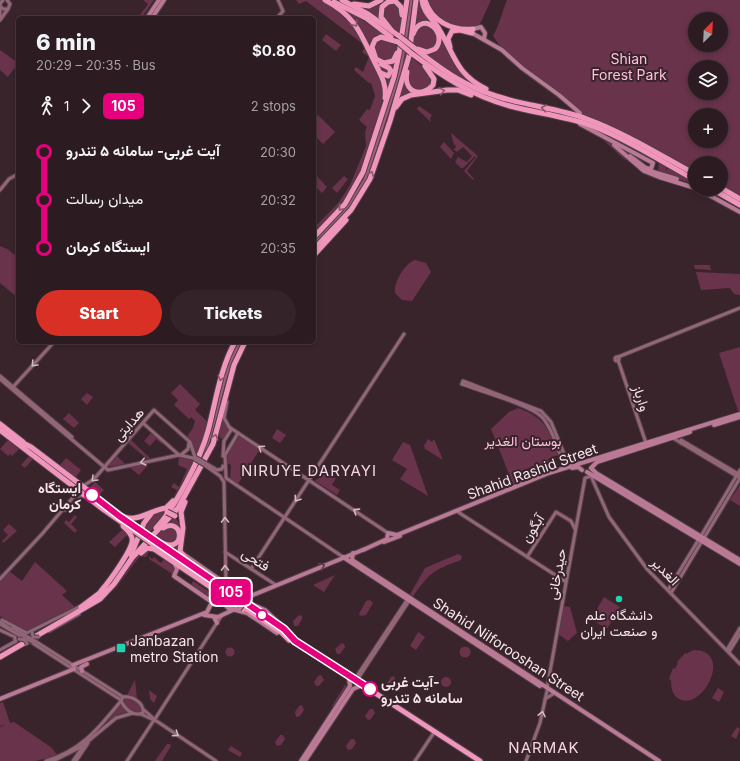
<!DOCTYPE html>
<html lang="en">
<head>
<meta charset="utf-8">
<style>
  :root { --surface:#2c1b21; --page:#34242a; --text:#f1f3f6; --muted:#a6a1a5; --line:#48393f; --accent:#d93025 }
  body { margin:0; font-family:Inter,Vazirmatn,sans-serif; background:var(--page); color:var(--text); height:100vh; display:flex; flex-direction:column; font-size:15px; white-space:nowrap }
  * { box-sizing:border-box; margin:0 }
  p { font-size:13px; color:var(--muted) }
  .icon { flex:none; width:22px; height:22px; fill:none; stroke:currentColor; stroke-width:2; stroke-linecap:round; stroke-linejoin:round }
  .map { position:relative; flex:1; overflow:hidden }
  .side { position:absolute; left:16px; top:16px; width:300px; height:328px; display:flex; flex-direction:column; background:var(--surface); border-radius:6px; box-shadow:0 2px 6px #0003,0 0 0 1px var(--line) }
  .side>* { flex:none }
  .badge { padding:0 8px; border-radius:6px; font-size:14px; line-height:26px }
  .needle { width:26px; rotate:24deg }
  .fabs { position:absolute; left:688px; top:12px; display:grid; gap:8px }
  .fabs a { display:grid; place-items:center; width:40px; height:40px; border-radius:50%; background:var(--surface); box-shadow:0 2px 6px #0003,0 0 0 1px var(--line); font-size:20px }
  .map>.badge { position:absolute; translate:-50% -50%; box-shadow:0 0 0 2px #fff }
  .legs { display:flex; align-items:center; gap:6px; height:44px; padding:0 20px; font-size:13px }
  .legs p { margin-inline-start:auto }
  .head { display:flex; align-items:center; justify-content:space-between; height:68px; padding:0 20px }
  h1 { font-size:22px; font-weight:800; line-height:30px }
  .cta { display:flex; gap:8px; margin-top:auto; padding:8px 20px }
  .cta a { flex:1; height:46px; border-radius:24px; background:var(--accent); color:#fff; font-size:16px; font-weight:800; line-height:46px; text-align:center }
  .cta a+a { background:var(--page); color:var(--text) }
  ul { padding:0 20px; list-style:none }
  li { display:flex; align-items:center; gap:14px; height:48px; font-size:15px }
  li i { display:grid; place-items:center; width:6px; height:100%; margin:0 5px; background:currentColor }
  li i::after { content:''; width:10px; height:10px; margin:-5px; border:3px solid; border-radius:50%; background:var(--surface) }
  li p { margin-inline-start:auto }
  li:first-child i { background:linear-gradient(#0000 50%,currentColor 0) }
  li:last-child i { background:linear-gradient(currentColor 50%,#0000 0) }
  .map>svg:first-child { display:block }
  .green { fill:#69334b; fill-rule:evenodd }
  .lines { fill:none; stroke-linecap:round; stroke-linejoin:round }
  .river { stroke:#a05d79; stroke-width:3 }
  .secondary-casing { stroke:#534048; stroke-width:5 }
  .primary-casing { stroke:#534048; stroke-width:6 }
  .highway-casing { stroke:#534048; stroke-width:7 }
  .secondary { stroke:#926577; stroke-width:3 }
  .primary { stroke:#ba7994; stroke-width:4 }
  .highway { stroke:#f095bb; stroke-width:5 }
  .secondary-bridge-casing { stroke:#534048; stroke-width:5; stroke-linecap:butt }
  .primary-bridge-casing { stroke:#534048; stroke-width:6; stroke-linecap:butt }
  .highway-bridge-casing { stroke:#534048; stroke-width:7; stroke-linecap:butt }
  .secondary-bridge { stroke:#926577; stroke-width:3 }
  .primary-bridge { stroke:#ba7994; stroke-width:4 }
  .highway-bridge { stroke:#f095bb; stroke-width:5 }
  .oneway { stroke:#8c576c }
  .oneway2 { stroke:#d2b9c2 }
  .oneway3 { stroke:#603e4b }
  .line-1-casing { stroke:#fff; stroke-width:9 }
  .line-1 { stroke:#e6007e; stroke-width:6 }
  .stop-1-dot { fill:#fff; stroke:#e6007e; stroke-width:2 }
  .poi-dot { fill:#1fd5b0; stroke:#3a242c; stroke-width:1.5 }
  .labels { text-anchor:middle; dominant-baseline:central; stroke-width:4; stroke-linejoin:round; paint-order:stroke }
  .park-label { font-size:14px; fill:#fec1d9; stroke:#3a242c }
  .street-label { font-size:14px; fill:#f5e6eb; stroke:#3a242c }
  .stop-label { font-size:14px; font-weight:bold; fill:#f5e6eb; stroke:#3a242c; text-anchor:end }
  .poi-label { font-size:14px; fill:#f5e6eb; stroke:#3a242c }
  .neighbourhood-label { font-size:15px; letter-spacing:1px; fill:#f4d6e1; stroke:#3a242c }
</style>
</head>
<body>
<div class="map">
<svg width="740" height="761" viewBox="0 0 740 761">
  <rect width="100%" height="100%" fill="#3a242c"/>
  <g class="green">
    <path d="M143 0H154L142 17 140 15 148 4Z"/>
    <path d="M296 0H321L330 4 353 23 367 47 306 1 299 4Z"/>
    <path d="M383 0H391L383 4 384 22 356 6H361Z"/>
    <path d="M409 0H414L408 40 403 37Z"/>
    <path d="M417 0H421L451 57 478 87 451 73 421 51 429 53 440 41 430 23 415 28Z"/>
    <path d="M426 0H491L479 26C467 30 446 28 436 17 432 13 429 5 426 0Z"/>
    <path d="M507 0H740V199L721 189V163H695V175L584 117 563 98 534 78 502 49 493 36C499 26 502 12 507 0ZM695 19H721V45H695ZM695 67H721V93H695ZM695 115H721V141H695Z"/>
    <path d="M387 3H397L402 16 400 34 386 23 381 15Z"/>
    <path d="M344 8 392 40 385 36 373 42 376 60 396 63 386 97 372 55 344 10Z"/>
    <path d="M423 24 434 28 438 42 430 51 419 48 412 44 415 30Z"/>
    <path d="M326 34 341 45 336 51 322 40Z"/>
    <path d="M380 38 398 46 394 59 380 61 373 51 375 41Z"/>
    <path d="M365 47 382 79 384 93 378 118 359 176 343 204 314 234 316 229 315 227 339 202 350 185 366 146 365 132 367 127 359 120 367 109 370 110 375 96 371 83H369L354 70 356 67 363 72 369 57 362 52Z"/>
    <path d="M0 50 18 63 8 77 0 70Z"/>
    <path d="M402 50 406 53 403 71 368 177 350 209 314 246V239L350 201 363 177Z"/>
    <path d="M410 56 424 68 433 82 424 90 411 89 407 80Z"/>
    <path d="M405 79 413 92 397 103Z"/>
    <path d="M419 106 432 115 430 118 431 122 417 109Z"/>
    <path d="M318 115 335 132 323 144 314 135V119Z"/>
    <path d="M451 133 478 156 467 171 474 179 473 180 464 171 476 157 475 156 463 168H461L455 162 458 157 467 162 472 156 463 147 457 152 453 149 456 148 455 145 460 144 454 145Z"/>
    <path d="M596 133 614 145 626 160H625Z"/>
    <path d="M444 142 454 153 451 159 440 147Z"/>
    <path d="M659 163 667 167 665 172 668 168 693 181 690 183 661 173 658 169Z"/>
    <path d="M314 173 327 187 322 193 314 185Z"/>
    <path d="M344 176 348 179 337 193 332 188Z"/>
    <path d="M0 246 7 249 18 257V298L0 283Z"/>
    <path d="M415 260 426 263 431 272 412 301 402 300 395 293C393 283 405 263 415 260Z"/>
    <path d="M694 265H710L711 270 695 269Z"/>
    <path d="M696 272 740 274V295L734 294 730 288 701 290Z"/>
    <path d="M237 342H243L235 356 231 355Z"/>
    <path d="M740 347V411H738L719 353Z"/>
    <path d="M180 384 200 404 195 410 209 423 196 457 186 438 193 428 195 421 191 417 189 419 174 405 178 400 171 393Z"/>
    <path d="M87 393 93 397 87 405 81 399Z"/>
    <path d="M227 397C225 409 221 419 230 429L223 440 218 435Z"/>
    <path d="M518 408C547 419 547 428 558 455L548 459 551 468 537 474 533 466 520 472 523 479 513 484 491 429 509 412Z"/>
    <path d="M69 413 79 423 74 428 63 419Z"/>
    <path d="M277 429 286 435 280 443 272 438Z"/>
    <path d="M152 432 163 443 162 444 156 439 150 446 144 441Z"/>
    <path d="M238 435 260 449 238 484 230 479 231 465 227 463 228 453Z"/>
    <path d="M428 439 432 442 434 439 443 460 425 449 424 446Z"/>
    <path d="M8 440 19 449 12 456 10 454 8 456 0 449Z"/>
    <path d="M131 440 150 458 147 459 128 443Z"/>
    <path d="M403 442 410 445 428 496 400 479 407 469 392 460Z"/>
    <path d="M116 455 125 464 107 467Z"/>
    <path d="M29 456 33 459 25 468 21 465Z"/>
    <path d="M179 457 194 461 172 501 177 490 171 487 174 483 179 487 187 469 178 465Z"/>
    <path d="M66 458 81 470 75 478 60 465Z"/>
    <path d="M145 463 148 465 139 475 129 467Z"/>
    <path d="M320 468 336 478 332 485 340 490 337 495 315 481 320 477 316 474Z"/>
    <path d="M95 482 104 490 98 496 89 488Z"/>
    <path d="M740 485V506L730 500Z"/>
    <path d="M161 512 167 513 149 533 143 529 150 516Z"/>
    <path d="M75 515 77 517 71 524 77 530 75 533 64 523 66 520 69 522Z"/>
    <path d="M174 516C184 526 180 539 180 553L176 554 167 545 176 543 179 531 164 526Z"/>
    <path d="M9 524 17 531 3 543 2 541 8 535 3 530Z"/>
    <path d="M172 526 179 534 175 543 163 542 154 537 162 529Z"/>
    <path d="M122 530 128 534 115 547 109 542Z"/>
    <path d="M145 550 151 551H149L146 557 140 556 112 593 137 557Z"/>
    <path d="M458 554 462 556 461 560C432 571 430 572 412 598L409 596 425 568Z"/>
    <path d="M150 557 152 559 154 557 161 563 165 558 175 567 174 575 149 559Z"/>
    <path d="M35 562 67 591 62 595 75 607 27 632 0 616V581L9 571 22 581Z"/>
    <path d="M335 575 324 592 313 585Z"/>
    <path d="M193 581 211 593 209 598 191 585Z"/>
    <path d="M604 597 620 607 607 629 591 619Z"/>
    <path d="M370 600 373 603 366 615 361 616 359 614 366 601Z"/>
    <path d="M563 606 570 607 577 633 568 641 558 634Z"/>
    <path d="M299 615 302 616V619L298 626H294L293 621Z"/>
    <path d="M418 632 425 637 416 650 410 646Z"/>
    <path d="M342 643 344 644 345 647 340 654H337L335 649Z"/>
    <circle cx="465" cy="652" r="5.5"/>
    <circle cx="230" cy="652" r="4.5"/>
    <path d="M694 650C734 650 703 712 679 699 672 695 671 687 671 680L669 679 673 668 675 669 678 663 677 662 685 653 686 654Z"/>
    <path d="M321 675 324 680 319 686H316L314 682 318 676Z"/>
    <path d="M394 676 396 681 392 687 388 688 387 683 391 677Z"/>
    <circle cx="446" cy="682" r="5"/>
    <path d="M135 680 137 699 127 695Z"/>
    <path d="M345 685 348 686 334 708 332 706Z"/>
    <path d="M718 688 724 692 719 702 712 698Z"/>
    <path d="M149 690 157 696 154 703 150 699Z"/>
    <path d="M125 698 137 702 142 710 141 712C133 714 126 708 122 701Z"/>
    <path d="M3 702 10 723 14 722 52 748 58 756 35 761H0V727L5 725 0 726V703Z"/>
    <path d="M120 704 128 712 119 714 107 722Z"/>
    <path d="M302 705 304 710 300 716 296 717 295 712 299 706Z"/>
    <path d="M370 709H373L375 713 371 719 368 720 365 716Z"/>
    <path d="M737 727 740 729 736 739 731 736Z"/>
    <path d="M280 735H283L285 739 281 745 277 746 275 742Z"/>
    <path d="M351 739H354L356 743 352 749 348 750 346 746Z"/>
    <path d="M167 744H170L171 746 162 761H155Z"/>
    <path d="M231 746 242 753 240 757 228 750Z"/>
  </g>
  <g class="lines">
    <g class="river">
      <path d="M405 42 411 0"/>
      <path d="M314 243 347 208 365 180 400 71 404 47"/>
      <path d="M201 461C218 424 220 376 240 342"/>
    </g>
    <g class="secondary-casing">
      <g id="secondary">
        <path d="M0 6 3 9H8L10 4 7 0"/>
        <path d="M0 17V4L3 0"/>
        <path d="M277 18 283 11 278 0"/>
        <path d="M0 20 8 9"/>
        <path d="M0 190 9 179 18 174"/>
        <circle cx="617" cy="359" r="2"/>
        <path d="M618 357 740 308"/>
        <path d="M618 360 646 443"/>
        <path d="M0 376 72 437"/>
        <path d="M0 379 108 470 179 455 193 458"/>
        <path d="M462 384 463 381 541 411 551 422 569 466"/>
        <path d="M462 384C480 391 531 405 542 417 553 430 558 450 564 465V468"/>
        <path d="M13 387 54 342"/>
        <path d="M143 423 179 455"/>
        <path d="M229 427 388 533"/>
        <path d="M238 433 225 455 226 478 343 557"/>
        <path d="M673 438 740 478"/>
        <path d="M681 443V440L740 475"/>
        <path d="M181 455 188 449 189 443"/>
        <path d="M223 456 224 441 231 430 224 418 227 402"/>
        <path d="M207 464 217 470 222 469 223 466"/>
        <path d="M206 466 220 476 224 482 226 584"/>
        <path d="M591 476 609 517 647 569 740 664"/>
        <path d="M83 486 94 479 154 410 190 442 195 457"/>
        <path d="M65 510 71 507 82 496H86"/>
        <path d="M458 512 566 582"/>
        <path d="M701 536 740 470"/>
        <path d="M704 538 740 478"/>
        <path d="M225 552 276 585"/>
        <path d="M527 557 556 512 571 521 575 529"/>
        <path d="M251 569 404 334"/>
        <path d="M0 579 42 534 76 494V490"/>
        <path d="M668 590 699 539"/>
        <path d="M671 593 702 541"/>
        <path d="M2 620 27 633 83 605"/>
        <path d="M0 622 11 629"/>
        <path d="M0 624 24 638"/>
        <path d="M13 628 26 636"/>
        <path d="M0 630 15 637V642"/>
        <path d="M49 631 79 614"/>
        <path d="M35 641 123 697"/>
        <path d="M31 642 121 700"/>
        <path d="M0 650 16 641"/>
        <path d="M727 650 740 628"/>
        <path d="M729 652 740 634"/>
        <path d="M359 677 409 601"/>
        <path d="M352 678 357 676 407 600"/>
        <path d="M547 688 585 478 591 476"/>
        <path d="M123 697C132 696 144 702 143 713 133 717 125 709 121 701Z"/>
        <path d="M545 699 553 694"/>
        <path d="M144 710 153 718"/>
        <path d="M141 714 158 722 216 761"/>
        <path d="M155 719 222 615"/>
        <path d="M46 761C82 750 98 729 121 701"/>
        <path d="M53 761 81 747 116 718 133 713"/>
        <path d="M73 761 82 748"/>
        <path d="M76 761 88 743"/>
        <path d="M127 761 154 720"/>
        <path d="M415 761 433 734"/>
        <path d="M526 761 540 723 547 691"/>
      </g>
    </g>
    <g class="primary-casing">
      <g id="primary">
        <path d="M147 18 159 0"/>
        <path d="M152 18 164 0"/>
        <path d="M484 39 485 33 481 27 473 29 472 33 502 50 522 68 559 95 580 113"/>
        <path d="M580 124 653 163 651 169 646 168"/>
        <path d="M614 145 644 171 659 177 695 188"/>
        <path d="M630 156 650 171 677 179"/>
        <path d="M698 189 740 212"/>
        <path d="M714 425 740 417"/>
        <path d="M690 432 597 462 591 468 596 473 740 560"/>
        <path d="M572 468 578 467 582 470"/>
        <path d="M587 472 740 564"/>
        <path d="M384 542 400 536"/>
        <path d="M363 550 387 539 388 533 397 535 549 473 740 414"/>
        <path d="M353 553 352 560 659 761"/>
        <path d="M183 554 226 584 234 586 248 595"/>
        <path d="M343 557 540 686"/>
        <path d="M248 595H253L365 549"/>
        <path d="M219 598 228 608 247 613 277 633"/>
        <path d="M250 600 251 604 265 610 285 629"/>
        <path d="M204 615 218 617 237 608"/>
        <path d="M214 617 217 623"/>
        <path d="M73 665 207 612 212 602 174 576 177 569 175 564"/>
        <path d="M82 671 81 667 87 664"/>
        <path d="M0 699 74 669"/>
        <path d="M301 761 350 686 349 679"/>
        <path d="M305 761 353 689 360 686"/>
      </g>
    </g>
    <g class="highway-casing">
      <g id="highway">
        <path d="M325 0C355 16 360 32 374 61 380 73 387 84 385 98"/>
        <path d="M342 0 368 14 399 36"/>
        <path d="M422 0C423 13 433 19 439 29 455 56 456 74 486 89"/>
        <path d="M425 0C431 21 452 31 473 29"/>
        <path d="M334 2 366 18 391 37"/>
        <path d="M354 4 369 6 381 0"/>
        <path d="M392 31 381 17 382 7 388 2 395 1 401 7 402 15"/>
        <path d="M413 34C423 9 449 34 435 49L427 52 418 49"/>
        <path d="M413 47C439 68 464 86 496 96 526 106 558 108 587 119 625 133 660 155 695 174"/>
        <path d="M450 47 448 39 452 31 460 30 472 33"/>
        <path d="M397 53 393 61 384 63 376 59 372 47 375 40 381 37 398 42"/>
        <path d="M411 53C442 76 472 96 510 106 536 113 564 116 590 125 626 139 661 161 695 180"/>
        <path d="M381 64 389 68 391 71 388 76 381 73"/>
        <path d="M407 72C403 93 422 98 433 85L434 79 425 66"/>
        <path d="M396 107 402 99 411 95 447 90H458L471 95"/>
        <path d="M721 188 740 199"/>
        <path d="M712 189 740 205"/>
        <path d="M314 237 345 204 363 172 394 77 399 54 407 0"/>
        <path d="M314 249 351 210 370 179 390 121 409 56 416 0"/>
        <path d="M314 255 346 220"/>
        <path d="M0 424 23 442"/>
        <path d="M0 430 104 510 137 533"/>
        <path d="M22 446 19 441 31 447 139 529"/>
        <path d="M125 517C137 522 152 510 166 508L173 501"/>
        <path d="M156 528C175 508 201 457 208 431 216 401 220 369 235 342"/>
        <path d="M154 539 284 629 295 641 480 761"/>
        <path d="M151 543 282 633 289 640"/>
        <path d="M162 543C186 554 184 516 163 528"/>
        <path d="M141 553 147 548 154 549 243 609"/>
        <path d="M131 555 144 523 151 514"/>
        <path d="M185 558 180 551 183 528 181 512 185 502"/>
        <path d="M101 591C108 583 135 547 132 538 131 533 126 529 123 526"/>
        <path d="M81 607 105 589"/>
        <path d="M0 657 100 599 114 584 132 558 178 508 213 444 234 365 245 342"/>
      </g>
    </g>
    <use href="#secondary" class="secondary"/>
    <use href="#primary" class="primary"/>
    <use href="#highway" class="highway"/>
    <g class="secondary-bridge-casing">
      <g id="secondary-bridge">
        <path d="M195 457 207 464"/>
        <path d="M193 458 206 466"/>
        <path d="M32 632 33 637H39"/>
        <path d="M26 636 35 641"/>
        <path d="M24 638 33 642"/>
        <path d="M19 639 25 640 27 644"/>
      </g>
    </g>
    <g class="primary-bridge-casing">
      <g id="primary-bridge">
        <path d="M219 598V592L226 584"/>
        <path d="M239 609 248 599"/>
      </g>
    </g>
    <g class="highway-bridge-casing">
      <g id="highway-bridge">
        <path d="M399 36 413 47"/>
        <path d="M398 42 411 53"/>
        <path d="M167 512 175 516"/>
        <path d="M139 529 154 539"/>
        <path d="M137 533 151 543"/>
      </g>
    </g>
    <use href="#secondary-bridge" class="secondary-bridge"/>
    <use href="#primary-bridge" class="primary-bridge"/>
    <use href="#highway-bridge" class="highway-bridge"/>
  </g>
  <defs><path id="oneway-chevron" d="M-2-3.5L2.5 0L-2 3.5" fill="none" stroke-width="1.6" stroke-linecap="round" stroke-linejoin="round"/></defs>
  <g class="oneway">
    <use href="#oneway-chevron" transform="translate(355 24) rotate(53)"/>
    <use href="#oneway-chevron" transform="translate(442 91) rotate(-10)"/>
    <use href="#oneway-chevron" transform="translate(544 108) rotate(-168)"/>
    <use href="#oneway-chevron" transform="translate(371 174) rotate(-69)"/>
    <use href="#oneway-chevron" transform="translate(341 208) rotate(131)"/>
    <use href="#oneway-chevron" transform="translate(221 378) rotate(104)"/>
    <use href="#oneway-chevron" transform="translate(215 437) rotate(-74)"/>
  </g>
  <g class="oneway2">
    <use href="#oneway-chevron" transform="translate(34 364) rotate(133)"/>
    <use href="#oneway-chevron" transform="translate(261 448) rotate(-146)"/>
    <use href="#oneway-chevron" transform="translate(143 462) rotate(167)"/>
    <use href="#oneway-chevron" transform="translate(94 479) rotate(135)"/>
    <use href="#oneway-chevron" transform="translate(297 499) rotate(123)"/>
    <use href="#oneway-chevron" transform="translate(356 511) rotate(-147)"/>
    <use href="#oneway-chevron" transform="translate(225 520) rotate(-91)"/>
    <use href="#oneway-chevron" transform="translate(225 568) rotate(-91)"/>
    <use href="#oneway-chevron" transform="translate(542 714) rotate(-78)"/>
    <use href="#oneway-chevron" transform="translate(176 734) rotate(34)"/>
  </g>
  <use class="oneway3" href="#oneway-chevron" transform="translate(322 566) rotate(-23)"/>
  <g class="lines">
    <g class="line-1-casing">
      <path id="line-1" d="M92 495 119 516 284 629 295 641 370 689"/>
    </g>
    <use href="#line-1" class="line-1"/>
  </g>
  <g class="stop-1-dot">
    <circle cx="92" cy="495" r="7"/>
    <circle cx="262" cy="615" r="5"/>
    <circle cx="370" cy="689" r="7"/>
  </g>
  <g class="poi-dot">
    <circle cx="619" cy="599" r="4"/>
    <rect x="116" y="643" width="10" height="10" rx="2"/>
  </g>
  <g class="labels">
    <g class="park-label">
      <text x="629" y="58">Shian<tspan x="629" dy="16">Forest Park</tspan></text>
      <text x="523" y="440">بوستان الغدیر</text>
    </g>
    <g class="street-label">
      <text transform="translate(642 398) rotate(71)">وارباز</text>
      <text transform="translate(128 424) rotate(-49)">هدایتی</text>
      <text transform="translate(532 471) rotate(-20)">Shahid Rashid Street</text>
      <text transform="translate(532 528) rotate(-57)">آبگون</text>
      <text transform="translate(256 559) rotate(33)">فتحی</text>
      <text transform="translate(666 571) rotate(46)">الغدیر</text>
      <text transform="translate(556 574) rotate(-79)">حیدرخانی</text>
      <text transform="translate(509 649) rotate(33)">Shahid Nilforooshan Street</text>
    </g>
    <g class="stop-label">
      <text x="81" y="487">ایستگاه<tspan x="81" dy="16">کرمان</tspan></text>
      <text x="381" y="681" text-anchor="start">آیت غربی-<tspan x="381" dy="16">سامانه ۵ تندرو</tspan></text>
    </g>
    <g class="poi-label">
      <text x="619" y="614">دانشگاه علم<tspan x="619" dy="16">و صنعت ایران</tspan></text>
      <text x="130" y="640" text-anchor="start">Janbazan<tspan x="130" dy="16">metro Station</tspan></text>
    </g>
    <g class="neighbourhood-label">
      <text x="309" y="470">NIRUYE DARYAYI</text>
      <text x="544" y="747">NARMAK</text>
    </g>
  </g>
</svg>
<div class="fabs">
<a><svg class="needle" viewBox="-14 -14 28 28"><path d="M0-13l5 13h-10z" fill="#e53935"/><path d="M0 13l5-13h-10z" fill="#a6a1a5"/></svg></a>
<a><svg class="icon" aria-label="layers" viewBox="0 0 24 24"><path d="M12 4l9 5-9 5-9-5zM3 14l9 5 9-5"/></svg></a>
<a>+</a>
<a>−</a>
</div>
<b class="badge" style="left:231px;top:592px;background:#e6007e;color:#fff">105</b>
<section class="side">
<div class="head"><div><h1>6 min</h1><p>20:29 – 20:35 · Bus</p></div><b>$0.80</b></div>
<div class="legs"><svg class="icon" aria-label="walk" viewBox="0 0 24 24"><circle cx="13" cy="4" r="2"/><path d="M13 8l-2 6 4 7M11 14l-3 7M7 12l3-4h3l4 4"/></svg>1<svg class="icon" aria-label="forward" viewBox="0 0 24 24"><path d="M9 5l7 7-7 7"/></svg><b class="badge" style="background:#e6007e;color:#fff">105</b><p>2 stops</p></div>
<ul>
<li><i style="color:#e6007e"></i><b>آیت غربی- سامانه ۵ تندرو</b><p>20:30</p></li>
<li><i style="color:#e6007e"></i><span>میدان رسالت</span><p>20:32</p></li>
<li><i style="color:#e6007e"></i><b>ایستگاه کرمان</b><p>20:35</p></li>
</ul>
<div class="cta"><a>Start</a><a>Tickets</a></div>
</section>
</div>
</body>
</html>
